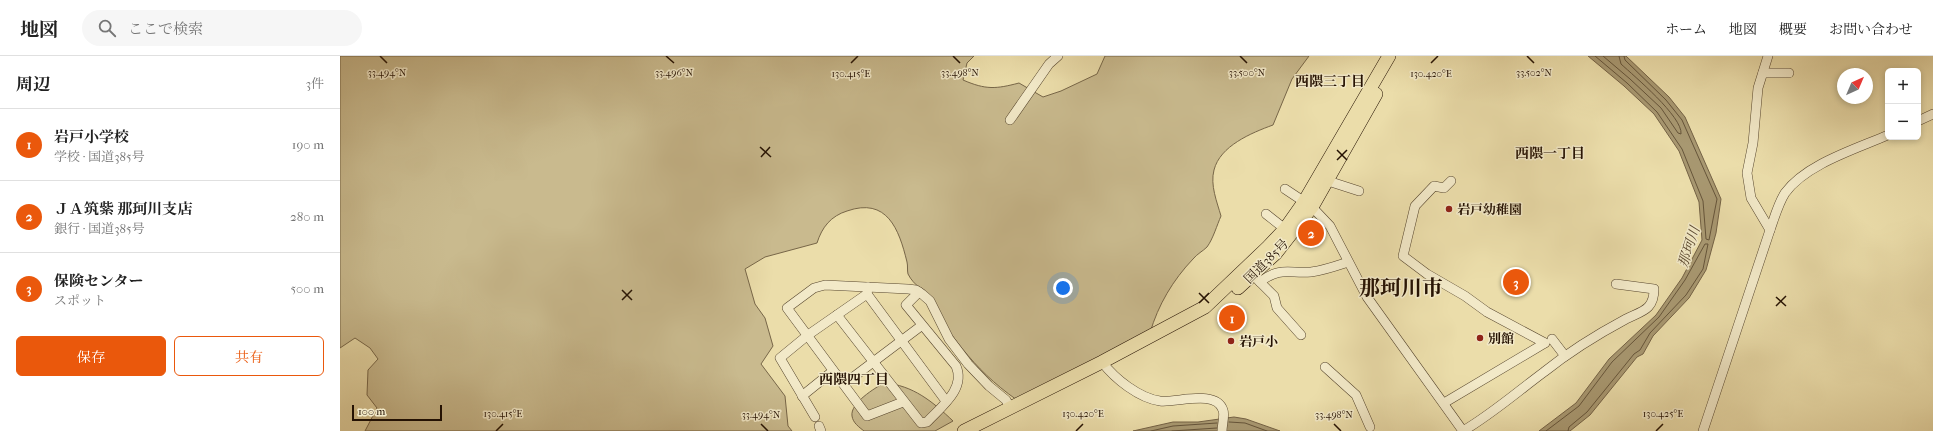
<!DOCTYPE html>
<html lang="ja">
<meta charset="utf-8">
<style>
body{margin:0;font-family:"IM FELL French Canon","Noto Serif JP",serif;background:#f6f6f6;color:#222}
.controls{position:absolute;right:12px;top:12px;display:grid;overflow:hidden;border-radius:6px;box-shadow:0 2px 6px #0003}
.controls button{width:36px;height:36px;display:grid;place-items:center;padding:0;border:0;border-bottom:1px solid #e0e0e0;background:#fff;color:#222;font:20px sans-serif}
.compass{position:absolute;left:1497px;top:12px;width:36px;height:36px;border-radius:50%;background:#fff;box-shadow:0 2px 6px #0003;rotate:44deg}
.scale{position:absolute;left:12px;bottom:10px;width:90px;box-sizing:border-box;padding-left:4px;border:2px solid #251203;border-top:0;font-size:11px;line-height:14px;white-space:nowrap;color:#251203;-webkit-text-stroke:3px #f2e9c8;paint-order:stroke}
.you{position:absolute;left:723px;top:232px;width:14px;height:14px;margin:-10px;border:3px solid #fff;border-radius:50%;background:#1a73e8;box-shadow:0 0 0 6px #1a73e833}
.badge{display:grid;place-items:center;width:26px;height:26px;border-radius:50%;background:#ea580c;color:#fff;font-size:13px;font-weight:700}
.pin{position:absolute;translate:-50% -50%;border:2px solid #fff;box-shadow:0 1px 4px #0006}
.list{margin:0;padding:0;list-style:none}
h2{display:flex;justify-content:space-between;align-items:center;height:52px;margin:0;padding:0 16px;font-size:17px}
h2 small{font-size:13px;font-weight:400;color:#767676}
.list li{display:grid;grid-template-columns:26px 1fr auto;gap:12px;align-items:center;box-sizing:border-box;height:72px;padding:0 16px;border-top:1px solid #e0e0e0}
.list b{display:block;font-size:15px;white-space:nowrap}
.list p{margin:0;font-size:13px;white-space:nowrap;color:#767676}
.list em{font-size:13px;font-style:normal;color:#767676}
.actions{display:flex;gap:8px;padding:12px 16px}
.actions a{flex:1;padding:9px 0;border:1px solid #ea580c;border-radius:6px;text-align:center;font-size:14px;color:#ea580c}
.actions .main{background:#ea580c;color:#fff}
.icon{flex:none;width:22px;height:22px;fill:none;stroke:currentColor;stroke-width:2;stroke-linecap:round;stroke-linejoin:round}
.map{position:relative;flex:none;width:1593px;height:375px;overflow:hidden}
header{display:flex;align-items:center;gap:24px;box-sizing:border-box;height:56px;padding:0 20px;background:#fff;border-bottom:1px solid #e0e0e0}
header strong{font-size:19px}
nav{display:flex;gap:22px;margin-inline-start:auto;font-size:14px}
.search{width:280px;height:36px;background:#f6f6f6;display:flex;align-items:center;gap:10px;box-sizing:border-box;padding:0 14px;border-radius:22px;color:#767676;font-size:15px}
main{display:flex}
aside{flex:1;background:#fff}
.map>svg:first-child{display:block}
.green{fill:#c9ba8e;stroke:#776648}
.water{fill:#a89871;stroke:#746245}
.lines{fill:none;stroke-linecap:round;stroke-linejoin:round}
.shore{stroke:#66553a;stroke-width:1}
.minor-casing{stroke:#56452d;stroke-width:10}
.highway-casing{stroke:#251203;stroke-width:14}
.minor{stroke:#f2e9c8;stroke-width:9}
.highway{stroke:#ebddaa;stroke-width:13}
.ticks{fill:none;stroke:#251203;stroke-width:1.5}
.poi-dot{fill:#8f2418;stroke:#f2e9c8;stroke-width:1.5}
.labels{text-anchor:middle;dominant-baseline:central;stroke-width:3;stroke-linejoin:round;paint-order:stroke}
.poi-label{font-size:13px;font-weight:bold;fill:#251203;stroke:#f2e9c8;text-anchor:start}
.street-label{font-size:13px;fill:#251203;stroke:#f2e9c8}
.neighbourhood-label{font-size:14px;font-weight:bold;fill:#251203;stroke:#f2e9c8}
.water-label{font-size:14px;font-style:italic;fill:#604e34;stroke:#f2e9c8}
.town-label{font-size:21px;font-weight:bold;fill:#251203;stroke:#f2e9c8}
.ticks-label{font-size:10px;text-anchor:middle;fill:#251203;stroke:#f2e9c8;stroke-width:3;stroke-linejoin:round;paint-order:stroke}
</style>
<header>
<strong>地図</strong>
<div class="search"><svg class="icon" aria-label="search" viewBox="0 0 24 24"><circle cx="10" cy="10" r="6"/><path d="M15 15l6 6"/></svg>ここで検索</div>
<nav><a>ホーム</a><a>地図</a><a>概要</a><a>お問い合わせ</a></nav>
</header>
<main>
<aside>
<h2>周辺<small>3件</small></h2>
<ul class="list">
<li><span class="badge">1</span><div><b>岩戸小学校</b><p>学校 · 国道385号</p></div><em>190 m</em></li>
<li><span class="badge">2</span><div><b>ＪＡ筑紫 那珂川支店</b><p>銀行 · 国道385号</p></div><em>280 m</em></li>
<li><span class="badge">3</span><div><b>保険センター</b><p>スポット</p></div><em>500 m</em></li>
</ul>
<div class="actions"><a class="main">保存</a><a>共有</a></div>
</aside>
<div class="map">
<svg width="1593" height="375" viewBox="0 0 1593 375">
<rect width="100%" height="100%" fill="#ebddaa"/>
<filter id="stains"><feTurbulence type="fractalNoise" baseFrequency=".005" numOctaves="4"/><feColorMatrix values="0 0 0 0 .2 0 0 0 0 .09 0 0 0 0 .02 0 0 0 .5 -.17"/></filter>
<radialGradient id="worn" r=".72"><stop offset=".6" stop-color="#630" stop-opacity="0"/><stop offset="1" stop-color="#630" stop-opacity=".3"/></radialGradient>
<g class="green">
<path d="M0 0H634L627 7 623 24C646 34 656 33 679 27L703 41 721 35 757 18 765 0H969L952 23 933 69C911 77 880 90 874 114 870 129 877 146 881 160 877 169 873 183 867 191 863 195 857 198 853 203 833 224 818 249 810 277L677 344C631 312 610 277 580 232 575 228 571 224 568 218 567 214 568 210 567 206 559 173 547 141 507 155 491 160 482 171 477 187L425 201 405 213 415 248 425 262 433 290 421 308 445 340 448 370 452 375H25L37 352 27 339 28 314 38 303 30 292 15 282 0 292Z"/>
<path d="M544 327C573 329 593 346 613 365L595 375H524C519 371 513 367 512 360 510 347 535 332 544 327Z"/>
</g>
<g class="water">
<polygon points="1248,0 1286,0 1329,41 1345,61 1381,143 1376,177 1366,214 1349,242 1313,280 1303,298 1297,301 1250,359 1230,375 1199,375 1236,347 1269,303 1316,259 1342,222 1362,184 1359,146 1339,95 1314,58 1284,30"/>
<polygon points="894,361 906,363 940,375 793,375 833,366 858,366"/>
</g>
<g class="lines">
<g class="shore">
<polyline points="1255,0 1287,27 1317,56 1342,93 1363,145 1366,183 1369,184 1377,143 1342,64 1326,44 1285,4 1284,0"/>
<path d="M1263 0 1290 23 1321 52 1338 77 1341 78C1343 61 1294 20 1281 8L1279 0"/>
<polyline points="889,366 905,367 927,375"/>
<polyline points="811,375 833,370 877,367"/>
<polyline points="832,375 877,372"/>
<polyline points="1206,375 1239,350 1272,306 1319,261 1345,224 1365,188 1368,188 1363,213 1346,239 1310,277 1300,294 1294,298 1247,356 1229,371 1228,375"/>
</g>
<defs>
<g id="minor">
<polyline points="1423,17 1449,17"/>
<polyline points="670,64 709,8 718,0"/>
<polyline points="1578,65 1593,58"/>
<polyline points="988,125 1019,135"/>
<polyline points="1111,125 1104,132 1094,130 1075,150 1063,200 1087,218 1125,240 1147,256 1205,287"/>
<polyline points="945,133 972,151 990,170 1027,241 1123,375"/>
<polyline points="926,158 945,173"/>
<path d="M1430 174C1434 163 1438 148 1445 137 1466 108 1516 93 1548 79"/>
<polyline points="916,222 934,240 937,252 961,279"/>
<path d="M920 226C940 210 950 218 971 216 985 214 996 210 1008 206"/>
<polyline points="527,238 606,345"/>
<path d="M497 259 581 367 587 366C601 351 626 333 616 310L566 249 579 236"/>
<polyline points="1212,283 1225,300"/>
<path d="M762 306C775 323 799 342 820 345 837 347 876 333 883 354 885 359 882 369 882 375"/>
<polyline points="985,311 1016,339 1030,371"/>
<polyline points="504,328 581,270"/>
<polyline points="462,340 493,315"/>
<polyline points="563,346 527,360 447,252 474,232 485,229 568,233 576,234 582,238 590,245 609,283 628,308 649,330 666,344 670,352"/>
<polyline points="1104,347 1205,287"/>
<polyline points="475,361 440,302 468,279 527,238 528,231"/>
<polyline points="479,370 481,375"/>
<path d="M1123 375C1152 358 1177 336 1204 316 1229 296 1258 278 1286 263 1302 255 1314 254 1314 233L1276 228"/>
<polyline points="1363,375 1430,174 1411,142 1407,117 1413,87 1418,32 1428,0"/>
</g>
<g id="highway">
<polyline points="898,232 936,197 972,151 1036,38"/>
<polyline points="624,375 762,306 865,251 928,191 945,173 964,146 1049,0"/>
</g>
</defs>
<use href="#minor" class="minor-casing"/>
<use href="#highway" class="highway-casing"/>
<use href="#minor" class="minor"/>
<use href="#highway" class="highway"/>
</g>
<path class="ticks" d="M40 0 47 7M326 0 334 7M613 0 620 7M900 0 907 7M1187 0 1194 7M511 7 518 0M1091 7 1098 0M420 91 431 101M997 94 1007 104M421 101 430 91M997 104 1007 94M282 234 292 244M859 237 869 247M1436 241 1446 250M282 244 292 234M859 247 869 237M1436 250 1446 240M421 368 428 375M994 368 1001 375M156 375 163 368M736 375 743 368M1316 375 1323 368"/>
<g class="poi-dot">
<circle cx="1109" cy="153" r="4"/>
<circle cx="1140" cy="282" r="4"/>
<circle cx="891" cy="285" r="4"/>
</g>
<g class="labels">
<g class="poi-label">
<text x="1117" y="153">岩戸幼稚園</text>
<text x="1148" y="282">別館</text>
<text x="899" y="285">岩戸小</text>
</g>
<g class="street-label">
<text transform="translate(926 205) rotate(-45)">国道385号</text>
</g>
<g class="neighbourhood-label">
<text x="990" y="25">西隈三丁目</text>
<text x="1210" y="97">西隈一丁目</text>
<text x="514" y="323">西隈四丁目</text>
</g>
<g class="water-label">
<text transform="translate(1349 191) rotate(-72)">那珂川</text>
</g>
<g class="town-label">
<text x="1061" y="232">那珂川市</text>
</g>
</g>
<g class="ticks-label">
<text x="47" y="20">33.494°N</text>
<text x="334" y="20">33.496°N</text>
<text x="620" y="20">33.498°N</text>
<text x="907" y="20">33.500°N</text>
<text x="1194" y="20">33.502°N</text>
<text x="511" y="21">130.415°E</text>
<text x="1091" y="21">130.420°E</text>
<text x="163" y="361">130.415°E</text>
<text x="743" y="361">130.420°E</text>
<text x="1323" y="361">130.425°E</text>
<text x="421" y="362">33.494°N</text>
<text x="994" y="362">33.498°N</text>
</g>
<rect width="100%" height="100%" filter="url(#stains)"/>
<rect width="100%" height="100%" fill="url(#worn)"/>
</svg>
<div class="controls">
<button>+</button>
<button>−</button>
</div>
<svg class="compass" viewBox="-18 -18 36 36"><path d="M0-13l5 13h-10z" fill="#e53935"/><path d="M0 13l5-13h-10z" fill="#767676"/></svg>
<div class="scale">100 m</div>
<div class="you"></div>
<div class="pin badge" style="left:892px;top:262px">1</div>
<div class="pin badge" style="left:971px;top:177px">2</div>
<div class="pin badge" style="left:1176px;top:226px">3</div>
</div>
</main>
